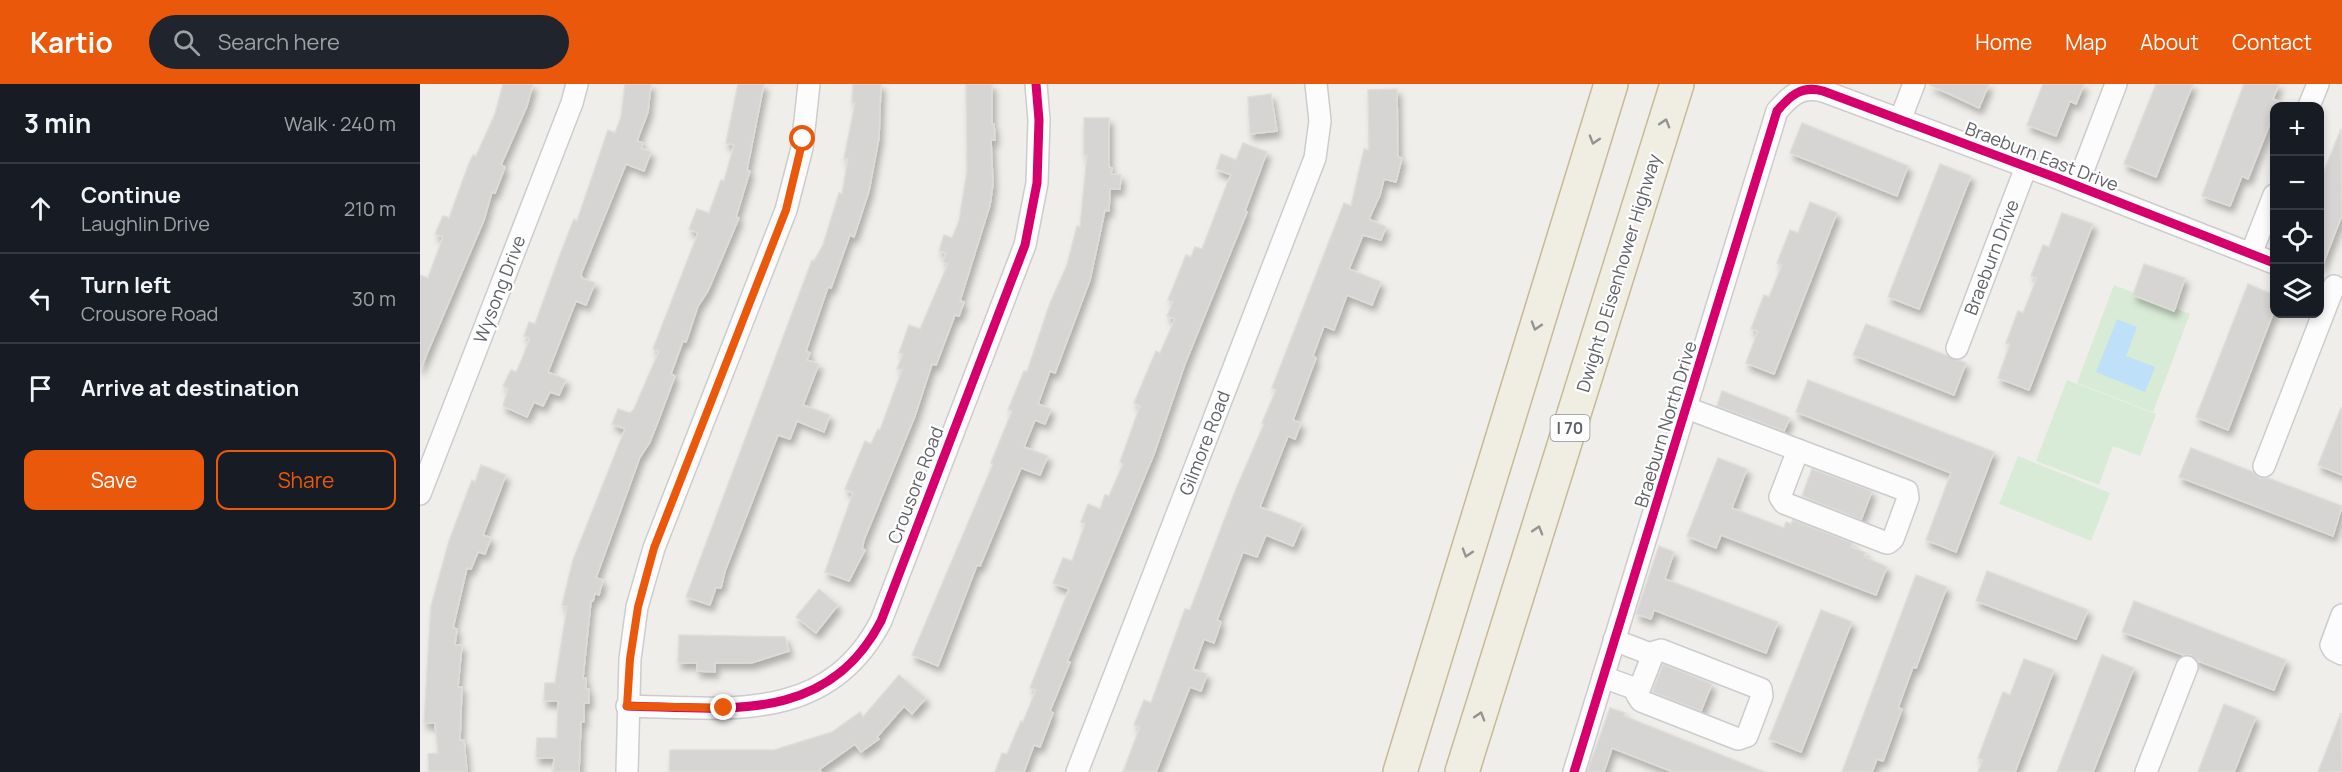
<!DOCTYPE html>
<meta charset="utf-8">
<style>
body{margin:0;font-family:Manrope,sans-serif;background:#20242c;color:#f1f3f6}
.controls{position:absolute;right:18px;top:18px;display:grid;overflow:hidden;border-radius:12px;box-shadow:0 3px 9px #0003}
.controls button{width:54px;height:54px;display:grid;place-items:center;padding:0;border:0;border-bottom:2px solid #363941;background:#171b24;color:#f1f3f6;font:30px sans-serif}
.stop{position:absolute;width:18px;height:18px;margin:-14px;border:4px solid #ea580c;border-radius:50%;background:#fff}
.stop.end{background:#ea580c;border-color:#fff;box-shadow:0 2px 6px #0008}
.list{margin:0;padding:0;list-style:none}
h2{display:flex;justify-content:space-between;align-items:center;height:78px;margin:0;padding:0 24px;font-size:26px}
h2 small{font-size:20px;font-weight:400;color:#9ea1a6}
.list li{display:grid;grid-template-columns:39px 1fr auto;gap:18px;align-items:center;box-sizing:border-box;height:90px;padding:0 24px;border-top:2px solid #363941}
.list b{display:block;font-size:22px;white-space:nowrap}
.list p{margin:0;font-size:20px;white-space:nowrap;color:#9ea1a6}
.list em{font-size:20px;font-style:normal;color:#9ea1a6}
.actions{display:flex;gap:12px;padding:18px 24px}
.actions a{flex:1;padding:14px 0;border:2px solid #ea580c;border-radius:12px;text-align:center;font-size:21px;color:#ea580c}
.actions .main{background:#ea580c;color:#fff}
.icon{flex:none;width:33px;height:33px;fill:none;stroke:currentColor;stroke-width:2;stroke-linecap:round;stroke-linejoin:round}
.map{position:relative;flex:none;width:1922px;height:688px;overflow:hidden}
header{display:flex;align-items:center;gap:36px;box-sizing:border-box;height:84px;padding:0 30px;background:#ea580c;color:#fff}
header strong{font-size:28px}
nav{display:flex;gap:33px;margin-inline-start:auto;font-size:21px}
.search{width:420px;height:54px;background:#20242c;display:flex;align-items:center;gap:15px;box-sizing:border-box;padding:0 21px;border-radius:33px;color:#9ea1a6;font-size:22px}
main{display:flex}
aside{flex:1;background:#171b24}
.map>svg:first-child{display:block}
.green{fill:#d8ebd6}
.water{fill:#bfe0f9}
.building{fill:#d6d5d3;stroke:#deddd9;stroke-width:1.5;filter:url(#shadow)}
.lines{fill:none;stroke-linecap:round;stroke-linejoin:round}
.minor-casing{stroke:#cbcccc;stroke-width:24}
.motorway-casing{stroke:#c8b996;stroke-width:36}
.minor{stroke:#fdfcfc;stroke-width:21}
.motorway{stroke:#f0ede3;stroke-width:33}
.cycleway-casing{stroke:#fff;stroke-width:13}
.cycleway{stroke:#d6006c;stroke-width:9}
.oneway{stroke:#929393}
.route{stroke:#ea580c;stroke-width:8}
.labels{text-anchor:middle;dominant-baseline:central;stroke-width:4.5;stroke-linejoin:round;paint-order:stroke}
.shield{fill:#fff;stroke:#8f9295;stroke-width:1.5}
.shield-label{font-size:16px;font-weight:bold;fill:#5f6368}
.street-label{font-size:18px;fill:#5f6368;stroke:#fff}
</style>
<header>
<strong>Kartio</strong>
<div class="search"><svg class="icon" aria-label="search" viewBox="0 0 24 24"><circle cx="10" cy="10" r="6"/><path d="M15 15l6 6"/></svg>Search here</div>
<nav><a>Home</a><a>Map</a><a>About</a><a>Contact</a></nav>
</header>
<main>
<aside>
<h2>3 min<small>Walk · 240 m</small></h2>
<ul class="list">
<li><svg class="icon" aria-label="ahead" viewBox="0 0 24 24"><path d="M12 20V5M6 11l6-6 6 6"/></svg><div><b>Continue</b><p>Laughlin Drive</p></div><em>210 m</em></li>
<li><svg class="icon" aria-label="left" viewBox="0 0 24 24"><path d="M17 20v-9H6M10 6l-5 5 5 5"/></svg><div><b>Turn left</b><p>Crousore Road</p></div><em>30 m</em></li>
<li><svg class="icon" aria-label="arrive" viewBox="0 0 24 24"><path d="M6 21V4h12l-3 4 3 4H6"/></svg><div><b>Arrive at destination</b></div></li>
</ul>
<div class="actions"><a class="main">Save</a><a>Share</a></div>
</aside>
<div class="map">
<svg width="1922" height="688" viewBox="0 0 1922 688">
<defs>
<filter id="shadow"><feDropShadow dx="3.5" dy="6" stdDeviation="3" flood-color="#0004"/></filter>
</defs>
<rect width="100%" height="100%" fill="#efeeea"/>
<g class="green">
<polygon points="1694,201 1770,230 1733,328 1657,299"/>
<polygon points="1647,296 1736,330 1720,372 1693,362 1679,401 1616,377"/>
<polygon points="1598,372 1690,409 1671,457 1579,420"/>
</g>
<polygon class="water" points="1697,235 1717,243 1706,272 1735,283 1725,308 1676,288"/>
<g class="building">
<polygon points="83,0 113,0 107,22 81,81 85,83 75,109 72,108 64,136 0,286 0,191 8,194 23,153 15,150 23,132 29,134 48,82 53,71 56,72 75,30"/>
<polygon points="205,0 231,0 228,28 217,57 223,59 221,64 231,68 224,87 206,80 161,190 162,194 175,199 166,221 156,217 128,288 146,296 139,311 130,308 123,322 114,318 107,333 83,322 88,305 83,302 91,286 96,288 102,275 110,254 104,252 109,238 115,240 141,168 154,135 157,137 188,46 195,49 201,33"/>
<polygon points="318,0 344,0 327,86 330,87 316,133 319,134 288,207 278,222 266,258 263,257 251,290 255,292 239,335 230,358 220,373 176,494 183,496 179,511 175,509 173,517 171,517 163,594 166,594 166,605 169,605 169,619 164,619 164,638 161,638 159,688 133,688 134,674 116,674 117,654 137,654 138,617 124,617 125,599 135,599 147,523 142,521 153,476 205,345 192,340 198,325 210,329 214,325 239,267 233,265 278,149 269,145 277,125 289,129 301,96 304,97 314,61 306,59"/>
<polygon points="433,0 461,0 459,54 449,107 434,153 430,151 411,204 408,203 386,267 390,269 387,276 399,280 383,321 410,331 404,348 377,337 370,355 358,351 305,487 301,504 296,503 290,521 266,513 392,176 394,177 403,161 419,109 422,110 428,75 424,75 435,19 432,19"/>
<polygon points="546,0 572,0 572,40 574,40 575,56 571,56 573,100 570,121 540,217 544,218 539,232 535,231 516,281 512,280 495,332 444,456 442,465 445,466 429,497 405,488 433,409 425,405 445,357 451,360 458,345 460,346 482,286 477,285 483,270 479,269 489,241 500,245 528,180 523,178 526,169 519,167 524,151 532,154 539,137 547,87"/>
<polygon points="1569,0 1559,24 1510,1 1510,0"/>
<polygon points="1623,0 1664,0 1656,20 1650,17 1636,52 1607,41"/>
<polygon points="1736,0 1773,0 1736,93 1704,80"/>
<polygon points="1824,0 1859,0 1853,15 1859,17 1854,22 1854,29 1828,95 1822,92 1810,122 1782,112"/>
<polygon points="977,5 978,73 982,74 976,98 964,95 960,111 949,135 966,143 961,156 943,151 929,185 961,198 952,221 927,211 914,246 904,242 893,272 896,274 873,336 881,339 875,355 868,352 840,423 882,440 873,462 846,451 837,473 823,468 797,536 801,538 794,559 784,555 773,585 787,590 781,607 770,603 736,688 703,688 720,643 714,641 724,616 731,619 765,525 770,526 816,405 844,340 842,339 856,306 852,304 924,119 931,122 944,65 949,66 948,6"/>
<polygon points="851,10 857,47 830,50 828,13"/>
<polygon points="664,34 689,34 689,83 692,84 691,90 701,91 700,105 690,105 689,127 685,126 670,196 635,289 630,287 618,320 631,325 625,340 615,336 604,363 628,372 620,391 601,384 560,482 557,481 518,582 492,571 573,380 571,379 592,327 588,326 604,287 607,288 630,219 647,181 657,142 660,143 667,71 664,71"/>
<polygon points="1382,39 1488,82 1477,112 1370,69"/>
<polygon points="1921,45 1922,131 1901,185 1899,100"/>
<polygon points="823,59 847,68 825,127 827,128 765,280 734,370 647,578 650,578 630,627 633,629 620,663 614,661 604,688 575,688 582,669 587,670 601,637 603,638 616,606 610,604 649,505 633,499 643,474 652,477 665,440 661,438 668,420 680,425 685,411 689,412 703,380 700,378 720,322 714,319 736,267 740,269 755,235 747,232 753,218 748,216 766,171 771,173 775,163 782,165 807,100 811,91 796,85 801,70 816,76"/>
<polygon points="1520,80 1551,92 1499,225 1468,213"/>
<polygon points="1390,118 1417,129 1354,290 1326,279 1338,247 1331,245 1344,211 1349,213 1362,181 1357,179 1370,146 1378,149"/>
<polygon points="1642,129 1673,140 1609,306 1578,294 1590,260 1586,259 1598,227 1603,229 1617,194 1611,192 1623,161 1629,163"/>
<polygon points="1724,180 1765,194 1754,227 1713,211"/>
<polygon points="1828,200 1854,211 1854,227 1808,346 1776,333"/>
<polygon points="1446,240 1546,279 1534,311 1433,271"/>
<polygon points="1388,296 1574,368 1536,468 1506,456 1531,389 1376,328"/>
<polygon points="1302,307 1370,334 1364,347 1297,322"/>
<polygon points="1921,324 1922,324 1922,391 1898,381"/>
<polygon points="1771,364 1833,388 1840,394 1848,394 1922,422 1913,452 1759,393"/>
<polygon points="1298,374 1327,385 1312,424 1364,444 1366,438 1371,440 1373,436 1433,459 1431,463 1446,469 1444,473 1467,483 1456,511 1301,451 1296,464 1267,452"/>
<polygon points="61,381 86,391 63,451 71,454 65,470 58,468 51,485 47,484 33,544 37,545 35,561 42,561 38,603 42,603 40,656 44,656 47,688 9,688 8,670 18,669 15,639 4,639 11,522 29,457 52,396 55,398"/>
<polygon points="1392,385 1452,407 1441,436 1382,412"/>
<polygon points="1239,462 1254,468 1245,495 1358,538 1346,569 1234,526 1231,535 1216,530"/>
<polygon points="1567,487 1668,526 1656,555 1556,517"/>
<polygon points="1496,491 1527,503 1496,584 1493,583 1478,624 1482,625 1463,677 1457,675 1452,688 1422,688"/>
<polygon points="399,505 418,521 396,549 376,533"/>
<polygon points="1714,517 1866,576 1854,606 1778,577 1771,571 1763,571 1702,548"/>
<polygon points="1401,526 1432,538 1381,668 1349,655"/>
<polygon points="259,551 365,553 369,567 331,579 295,579 295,588 277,587 277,579 258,579"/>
<polygon points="1682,571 1714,584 1673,688 1637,688"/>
<polygon points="1604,575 1634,586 1595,688 1558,688 1563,676 1558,674 1583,608 1590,611"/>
<polygon points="1243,580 1292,600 1281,627 1232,608"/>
<polygon points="479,591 506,614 492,630 484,622 457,653 459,655 441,668 435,660 400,685 401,688 249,688 250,666 354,666 412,648 440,628 443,633"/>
<polygon points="1804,620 1836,633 1814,688 1778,688"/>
<polygon points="1190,624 1205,629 1204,632 1344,688 1253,688 1192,664 1184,688 1167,688"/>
<polygon points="1921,629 1922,688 1898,688"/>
</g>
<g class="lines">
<defs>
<g id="minor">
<polyline points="1889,22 1898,0"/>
<polyline points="1480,36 1494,0"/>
<polyline points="1657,102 1696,0"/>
<polyline points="1831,170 1854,111"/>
<polyline points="1537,264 1606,83"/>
<polyline points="1267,324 1378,366"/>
<polygon points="1378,366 1487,407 1488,414 1473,455 1468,459 1464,458 1364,419 1360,413"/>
<polyline points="1844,382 1914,202"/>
<polyline points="0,410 152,19 157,0"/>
<polyline points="1922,531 1911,561 1914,566 1922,570"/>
<polyline points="1194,556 1233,571"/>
<polygon points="1241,566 1341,605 1342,612 1327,652 1318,655 1221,617 1217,611 1234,568"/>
<polyline points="1183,593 1219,606"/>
<path d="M207 622C306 624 407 641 461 537L605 161 617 99 619 36 616 0"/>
<polyline points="207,688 210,575 217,523 234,464 366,126 382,64 389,0"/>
<polyline points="657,688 895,74 900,37 896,0"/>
<path d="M1154 688 1357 27C1370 12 1381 1 1403 7L1637 94 1854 179"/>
<polyline points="1726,688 1767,583"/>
</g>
<g id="motorway">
<polyline points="980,688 1191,0"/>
<polyline points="1042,688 1257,0"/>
</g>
</defs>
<use href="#minor" class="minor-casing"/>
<use href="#motorway" class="motorway-casing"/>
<use href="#minor" class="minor"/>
<use href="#motorway" class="motorway"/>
<defs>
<g id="cycleway">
<path d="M207 622C306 624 407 641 461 537L605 161 617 99 619 36 616 0"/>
<path d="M1154 688 1357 27C1370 12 1381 1 1403 7L1637 94 1854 179"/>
</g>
</defs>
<use href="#cycleway" class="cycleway-casing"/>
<use href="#cycleway" class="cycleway"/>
</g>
<defs><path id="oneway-chevron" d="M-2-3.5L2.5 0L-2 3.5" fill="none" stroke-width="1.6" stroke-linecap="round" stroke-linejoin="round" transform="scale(1.5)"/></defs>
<g class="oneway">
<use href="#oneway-chevron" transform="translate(1245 39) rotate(-73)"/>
<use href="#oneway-chevron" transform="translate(1174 56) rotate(107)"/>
<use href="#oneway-chevron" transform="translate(1116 242) rotate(107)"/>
<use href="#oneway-chevron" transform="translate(1118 446) rotate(-73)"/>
<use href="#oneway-chevron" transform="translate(1047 469) rotate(107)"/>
<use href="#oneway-chevron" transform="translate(1060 632) rotate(-73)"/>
</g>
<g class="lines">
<polyline class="route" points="304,624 207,622 210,575 218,523 234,464 366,126 383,55"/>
</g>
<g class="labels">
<rect class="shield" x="1130.5" y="331" width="39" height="26" rx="4.5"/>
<g class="shield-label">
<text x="1150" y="344">I 70</text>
</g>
<g class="street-label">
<text transform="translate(1622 72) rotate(21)">Braeburn East Drive</text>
<text transform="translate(1571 173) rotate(-69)">Braeburn Drive</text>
<text transform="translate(1198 189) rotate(-73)">Dwight D Eisenhower Highway</text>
<text transform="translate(79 205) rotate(-69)">Wysong Drive</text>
<text transform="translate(1245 340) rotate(-73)">Braeburn North Drive</text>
<text transform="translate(784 359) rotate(-69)">Gilmore Road</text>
<text transform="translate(495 401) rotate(-69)">Crousore Road</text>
</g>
</g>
</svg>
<div class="controls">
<button>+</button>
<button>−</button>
<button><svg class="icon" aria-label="locate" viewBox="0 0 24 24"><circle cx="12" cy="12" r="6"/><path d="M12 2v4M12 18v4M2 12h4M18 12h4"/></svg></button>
<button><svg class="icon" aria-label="layers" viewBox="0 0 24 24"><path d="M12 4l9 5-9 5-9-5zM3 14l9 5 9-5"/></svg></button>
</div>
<div class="stop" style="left:383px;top:55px"></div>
<div class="stop end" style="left:304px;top:624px"></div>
</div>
</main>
